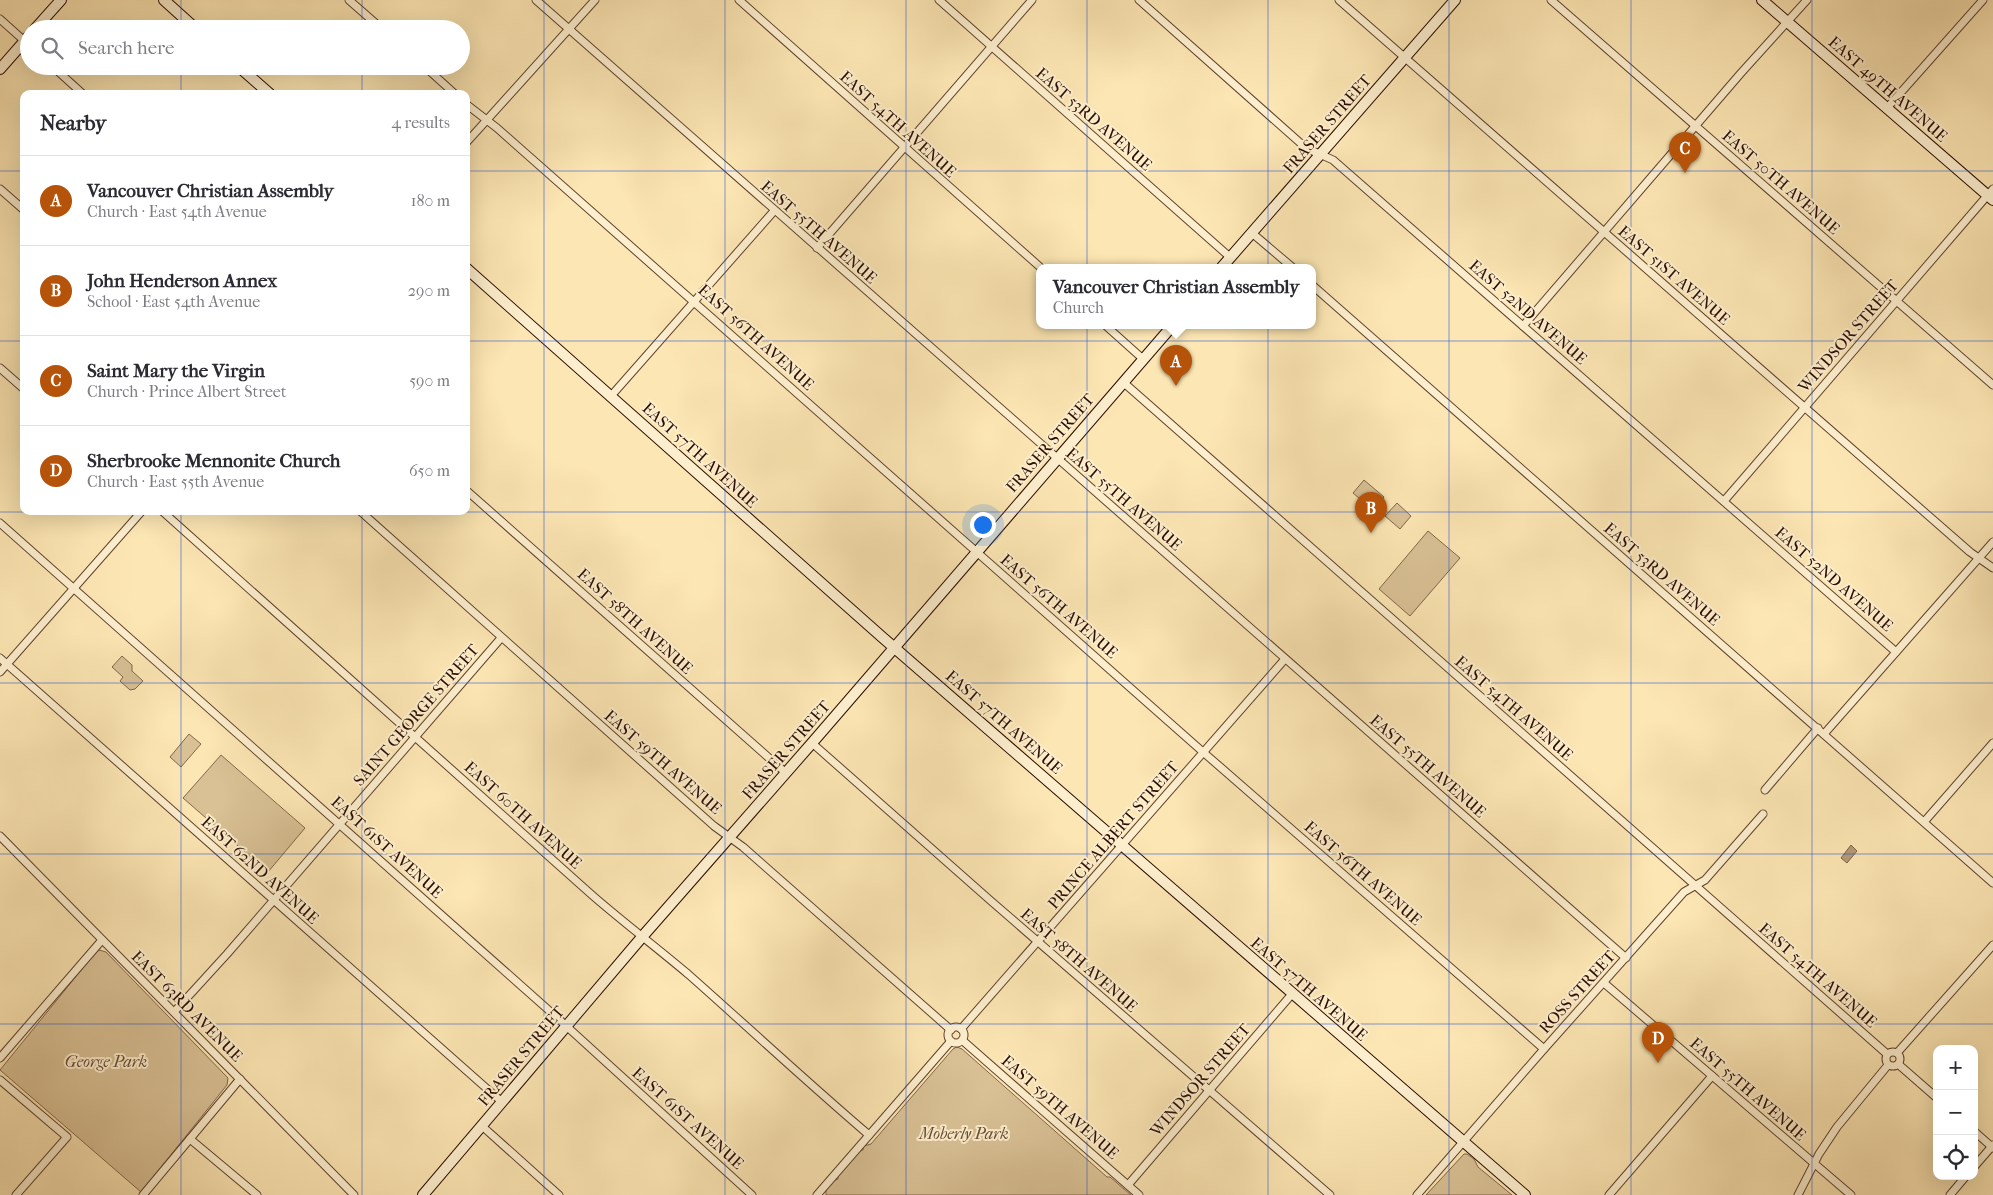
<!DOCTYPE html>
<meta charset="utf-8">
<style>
body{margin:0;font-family:"IM FELL French Canon",serif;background:#f2f2f3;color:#2b2b33}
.controls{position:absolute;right:15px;bottom:15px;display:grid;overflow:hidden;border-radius:10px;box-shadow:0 5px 20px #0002}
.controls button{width:45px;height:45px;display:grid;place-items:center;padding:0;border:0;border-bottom:1px solid #e1e1e2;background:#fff;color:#2b2b33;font:25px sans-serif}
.you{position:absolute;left:982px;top:524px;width:18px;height:18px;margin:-12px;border:4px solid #fff;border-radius:50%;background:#1a73e8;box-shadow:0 0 0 8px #1a73e833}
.badge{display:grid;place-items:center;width:32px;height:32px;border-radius:50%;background:#b45309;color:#fff;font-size:16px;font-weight:700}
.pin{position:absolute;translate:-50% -41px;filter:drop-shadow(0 1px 2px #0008)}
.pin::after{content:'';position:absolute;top:26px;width:18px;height:15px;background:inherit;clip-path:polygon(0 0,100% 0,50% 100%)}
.popup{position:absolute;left:1036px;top:264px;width:280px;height:65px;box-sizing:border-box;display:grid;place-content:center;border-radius:10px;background:#fff;filter:drop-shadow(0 1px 4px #0005);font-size:16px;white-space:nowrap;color:#7c7c81}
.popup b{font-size:19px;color:#2b2b33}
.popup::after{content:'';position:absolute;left:50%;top:100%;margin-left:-10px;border:10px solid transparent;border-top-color:#fff}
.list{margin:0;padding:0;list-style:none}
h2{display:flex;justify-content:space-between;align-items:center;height:65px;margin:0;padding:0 20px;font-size:21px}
h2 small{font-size:16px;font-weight:400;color:#7c7c81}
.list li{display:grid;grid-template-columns:32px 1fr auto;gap:15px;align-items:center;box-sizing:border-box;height:90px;padding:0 20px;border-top:1px solid #e1e1e2}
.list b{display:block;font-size:19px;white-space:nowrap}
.list p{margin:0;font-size:16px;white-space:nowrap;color:#7c7c81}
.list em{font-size:16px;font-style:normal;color:#7c7c81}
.icon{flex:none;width:28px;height:28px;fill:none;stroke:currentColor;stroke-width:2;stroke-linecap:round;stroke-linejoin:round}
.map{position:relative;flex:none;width:1993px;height:1195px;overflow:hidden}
.search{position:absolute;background:#fff;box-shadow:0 5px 20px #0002;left:20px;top:20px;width:450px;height:55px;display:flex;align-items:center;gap:12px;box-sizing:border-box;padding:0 18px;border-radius:28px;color:#7c7c81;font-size:19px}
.panel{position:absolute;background:#fff;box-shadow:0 5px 20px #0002;left:20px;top:90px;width:450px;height:425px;border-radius:10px}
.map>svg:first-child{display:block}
.green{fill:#d9c195;stroke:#82664b}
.water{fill:#b59c76;stroke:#7e6247}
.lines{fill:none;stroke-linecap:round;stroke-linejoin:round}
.street-casing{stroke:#60422e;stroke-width:9}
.secondary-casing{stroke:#2c0c01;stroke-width:12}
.street{stroke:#fdefce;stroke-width:7}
.secondary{stroke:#fdefce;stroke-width:10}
.grid{fill:none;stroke:#1d4ed8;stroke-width:1;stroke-opacity:0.55}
.labels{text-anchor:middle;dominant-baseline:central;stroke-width:4;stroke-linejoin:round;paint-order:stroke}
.street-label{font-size:16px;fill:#2c0c01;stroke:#fdefce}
.park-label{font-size:16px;font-style:italic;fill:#694b35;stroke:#fdefce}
</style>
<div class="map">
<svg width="1993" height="1195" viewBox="0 0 1993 1195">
<rect width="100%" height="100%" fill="#fce6b3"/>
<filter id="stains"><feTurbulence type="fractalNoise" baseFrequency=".004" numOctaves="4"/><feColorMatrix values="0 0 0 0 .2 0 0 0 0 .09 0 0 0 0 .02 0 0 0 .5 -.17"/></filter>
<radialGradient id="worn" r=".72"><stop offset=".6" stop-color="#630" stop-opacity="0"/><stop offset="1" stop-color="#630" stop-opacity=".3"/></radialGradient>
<g class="green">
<polygon points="1364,480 1384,497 1373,510 1353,493"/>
<polygon points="1397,503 1411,516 1400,529 1385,516"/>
<polygon points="1428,531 1460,558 1410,616 1379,589"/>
<polygon points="122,656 132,665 132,671 143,681 135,689 130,690 120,681 123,677 112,667"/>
<polygon points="189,734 201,744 181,767 170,757"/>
<polygon points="221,755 305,828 268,872 183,798"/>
<polygon points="99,950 106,952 228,1078 227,1085 141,1192 0,1070 95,953"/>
<path d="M957 1047 962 1049 1107 1177H1110L1131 1195H826C825 1187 830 1182 838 1179V1175L858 1151 863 1150 864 1146 871 1144 953 1049Z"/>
<polygon points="1464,1154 1467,1154 1474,1159 1478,1167 1512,1195 1426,1195"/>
</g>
<polygon class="water" points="1851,845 1857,851 1847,863 1841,858"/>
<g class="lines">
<defs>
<g id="street">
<polyline points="349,0 382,29"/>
<polyline points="536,0 1626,958"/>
<polyline points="739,0 1040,267"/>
<polyline points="939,0 1231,258"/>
<polyline points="1139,0 1306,148 1333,160 1896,652"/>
<polyline points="1339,0 1970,552 1993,568"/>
<polyline points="1551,0 1993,385"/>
<polyline points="0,19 29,45"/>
<polyline points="52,66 83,94"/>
<polyline points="424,66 455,94"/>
<polyline points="466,104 497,128 1203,752 1544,1049"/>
<polyline points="1887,108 1983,0"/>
<polyline points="466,143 595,0"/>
<polyline points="0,189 24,210"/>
<polyline points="1252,233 1292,267"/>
<polyline points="817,248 1032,0"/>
<polyline points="1312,285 1993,883"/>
<polyline points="1105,325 1143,359"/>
<polyline points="1523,326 1741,73 1807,0"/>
<polyline points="0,368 24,389"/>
<polyline points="1123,382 1887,1054"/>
<polyline points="611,396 774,211"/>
<polyline points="466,490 786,773"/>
<polyline points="1724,501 1993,189"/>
<path d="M162 511 592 895C623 922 656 947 688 974 749 1028 808 1083 869 1135"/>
<polyline points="360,511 714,826 743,847 951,1030"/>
<polyline points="0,523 553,1014 752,1195"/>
<polyline points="0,658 502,1102"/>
<polyline points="0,672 142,511"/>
<polyline points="1824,734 1993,542"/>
<polyline points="812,743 991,901 1330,1195"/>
<polyline points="1765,790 1818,728"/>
<polyline points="1924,822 1993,743"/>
<polyline points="0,836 354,1195"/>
<polyline points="1604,983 1851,1195"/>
<polyline points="174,1012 227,954 501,638"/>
<circle cx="956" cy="1035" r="8"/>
<polyline points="961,1029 1285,659"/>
<polyline points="962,1040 1139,1195"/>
<circle cx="1893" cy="1059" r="7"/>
<polyline points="1897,1053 1993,945"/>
<polyline points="0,1058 102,940"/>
<polyline points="1898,1064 1937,1098"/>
<polyline points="0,1080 67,1137 16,1195"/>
<polyline points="482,1126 559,1195"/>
<polyline points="1974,1131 1993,1148"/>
<polyline points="190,1139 257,1195"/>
<polyline points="1974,1167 1993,1145"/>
<polyline points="1128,1185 1292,994"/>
<polyline points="143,1195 240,1079"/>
<polyline points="817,1195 951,1041"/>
<polyline points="1417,1195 1544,1049 1684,892 1705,880 1763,814"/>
<polyline points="1609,1195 1712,1076"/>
<polyline points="1798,1195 1819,1154 1837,1127 1888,1065"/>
<polyline points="1950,1195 1966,1176"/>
</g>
<g id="secondary">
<polyline points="164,0 196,29"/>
<polyline points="1762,0 1993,200"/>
<polyline points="35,29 61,0"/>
<polyline points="238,66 270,94"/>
<polyline points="0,69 29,36"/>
<polyline points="1222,267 1455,0"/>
<polyline points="466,268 882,637 1525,1195"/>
<polyline points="423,1195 642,937 812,743 1173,325"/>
</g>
</defs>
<use href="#street" class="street-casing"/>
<use href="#secondary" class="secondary-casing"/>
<use href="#street" class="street"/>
<use href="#secondary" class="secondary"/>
</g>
<path class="grid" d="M181 0V29M362 0V29M544 0V1195M725 0V1195M906 0V1195M1087 0V1195M1268 0V1195M1449 0V1195M1631 0V1195M1812 0V1195M181 66V94M362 66V94M0 171H24M466 171H1993M0 341H24M466 341H1993M181 511V1195M362 511V1195M0 512H1993M0 683H1993M0 854H1993M0 1024H1993"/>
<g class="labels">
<g class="street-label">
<text transform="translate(1888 89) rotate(41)">EAST 49TH AVENUE</text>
<text transform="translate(1094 119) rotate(41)">EAST 53RD AVENUE</text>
<text transform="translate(898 124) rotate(42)">EAST 54TH AVENUE</text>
<text transform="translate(1327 124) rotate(-49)">FRASER STREET</text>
<text transform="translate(1781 182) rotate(41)">EAST 50TH AVENUE</text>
<text transform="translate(819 232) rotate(41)">EAST 55TH AVENUE</text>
<text transform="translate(1674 275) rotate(41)">EAST 51ST AVENUE</text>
<text transform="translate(1528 312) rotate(41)">EAST 52ND AVENUE</text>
<text transform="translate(1848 336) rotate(-49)">WINDSOR STREET</text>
<text transform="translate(756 337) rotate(42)">EAST 56TH AVENUE</text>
<text transform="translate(1050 443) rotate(-49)">FRASER STREET</text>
<text transform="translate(700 455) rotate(42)">EAST 57TH AVENUE</text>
<text transform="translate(1124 499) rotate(41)">EAST 55TH AVENUE</text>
<text transform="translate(1662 574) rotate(41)">EAST 53RD AVENUE</text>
<text transform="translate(1834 579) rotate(41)">EAST 52ND AVENUE</text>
<text transform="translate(1059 606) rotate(41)">EAST 56TH AVENUE</text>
<text transform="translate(635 621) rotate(42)">EAST 58TH AVENUE</text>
<text transform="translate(1514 708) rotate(41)">EAST 54TH AVENUE</text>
<text transform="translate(416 715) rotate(-49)">SAINT GEORGE STREET</text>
<text transform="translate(1004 722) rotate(41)">EAST 57TH AVENUE</text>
<text transform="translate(786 750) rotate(-49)">FRASER STREET</text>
<text transform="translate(663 762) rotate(41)">EAST 59TH AVENUE</text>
<text transform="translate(1428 766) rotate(41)">EAST 55TH AVENUE</text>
<text transform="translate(523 815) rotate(42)">EAST 60TH AVENUE</text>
<text transform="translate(1113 835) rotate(-49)">PRINCE ALBERT STREET</text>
<text transform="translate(387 847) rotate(42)">EAST 61ST AVENUE</text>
<text transform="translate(260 870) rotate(42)">EAST 62ND AVENUE</text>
<text transform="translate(1363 873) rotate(41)">EAST 56TH AVENUE</text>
<text transform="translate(1079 960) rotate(41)">EAST 58TH AVENUE</text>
<text transform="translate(1818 975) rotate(41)">EAST 54TH AVENUE</text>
<text transform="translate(1309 989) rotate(41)">EAST 57TH AVENUE</text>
<text transform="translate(1577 992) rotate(-48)">ROSS STREET</text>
<text transform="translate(187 1006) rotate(45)">EAST 63RD AVENUE</text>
<text transform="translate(521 1056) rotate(-50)">FRASER STREET</text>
<text transform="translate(1200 1080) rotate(-49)">WINDSOR STREET</text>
<text transform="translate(1748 1089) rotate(41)">EAST 55TH AVENUE</text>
<text transform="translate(1060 1107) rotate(41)">EAST 59TH AVENUE</text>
<text transform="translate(688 1118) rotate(42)">EAST 61ST AVENUE</text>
</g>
<g class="park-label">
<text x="106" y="1061">George Park</text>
<text x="964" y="1133">Moberly Park</text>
</g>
</g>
<rect width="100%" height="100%" filter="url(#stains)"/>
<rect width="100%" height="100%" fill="url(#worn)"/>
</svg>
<div class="controls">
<button>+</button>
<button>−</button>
<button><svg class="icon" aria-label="locate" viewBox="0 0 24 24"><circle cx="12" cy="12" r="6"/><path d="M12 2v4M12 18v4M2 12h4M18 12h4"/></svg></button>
</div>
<div class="you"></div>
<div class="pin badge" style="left:1176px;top:386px">A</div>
<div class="popup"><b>Vancouver Christian Assembly</b>Church</div>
<div class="pin badge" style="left:1371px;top:533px">B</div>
<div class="pin badge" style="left:1685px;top:173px">C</div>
<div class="pin badge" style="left:1658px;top:1063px">D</div>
<div class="search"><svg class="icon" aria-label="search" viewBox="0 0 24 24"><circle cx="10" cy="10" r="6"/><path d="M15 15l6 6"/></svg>Search here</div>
<section class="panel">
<h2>Nearby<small>4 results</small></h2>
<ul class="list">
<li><span class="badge">A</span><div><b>Vancouver Christian Assembly</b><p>Church · East 54th Avenue</p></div><em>180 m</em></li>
<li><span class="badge">B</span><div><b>John Henderson Annex</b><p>School · East 54th Avenue</p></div><em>290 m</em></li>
<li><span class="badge">C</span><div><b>Saint Mary the Virgin</b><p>Church · Prince Albert Street</p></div><em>590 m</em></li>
<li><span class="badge">D</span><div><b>Sherbrooke Mennonite Church</b><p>Church · East 55th Avenue</p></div><em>650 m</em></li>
</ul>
</section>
</div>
